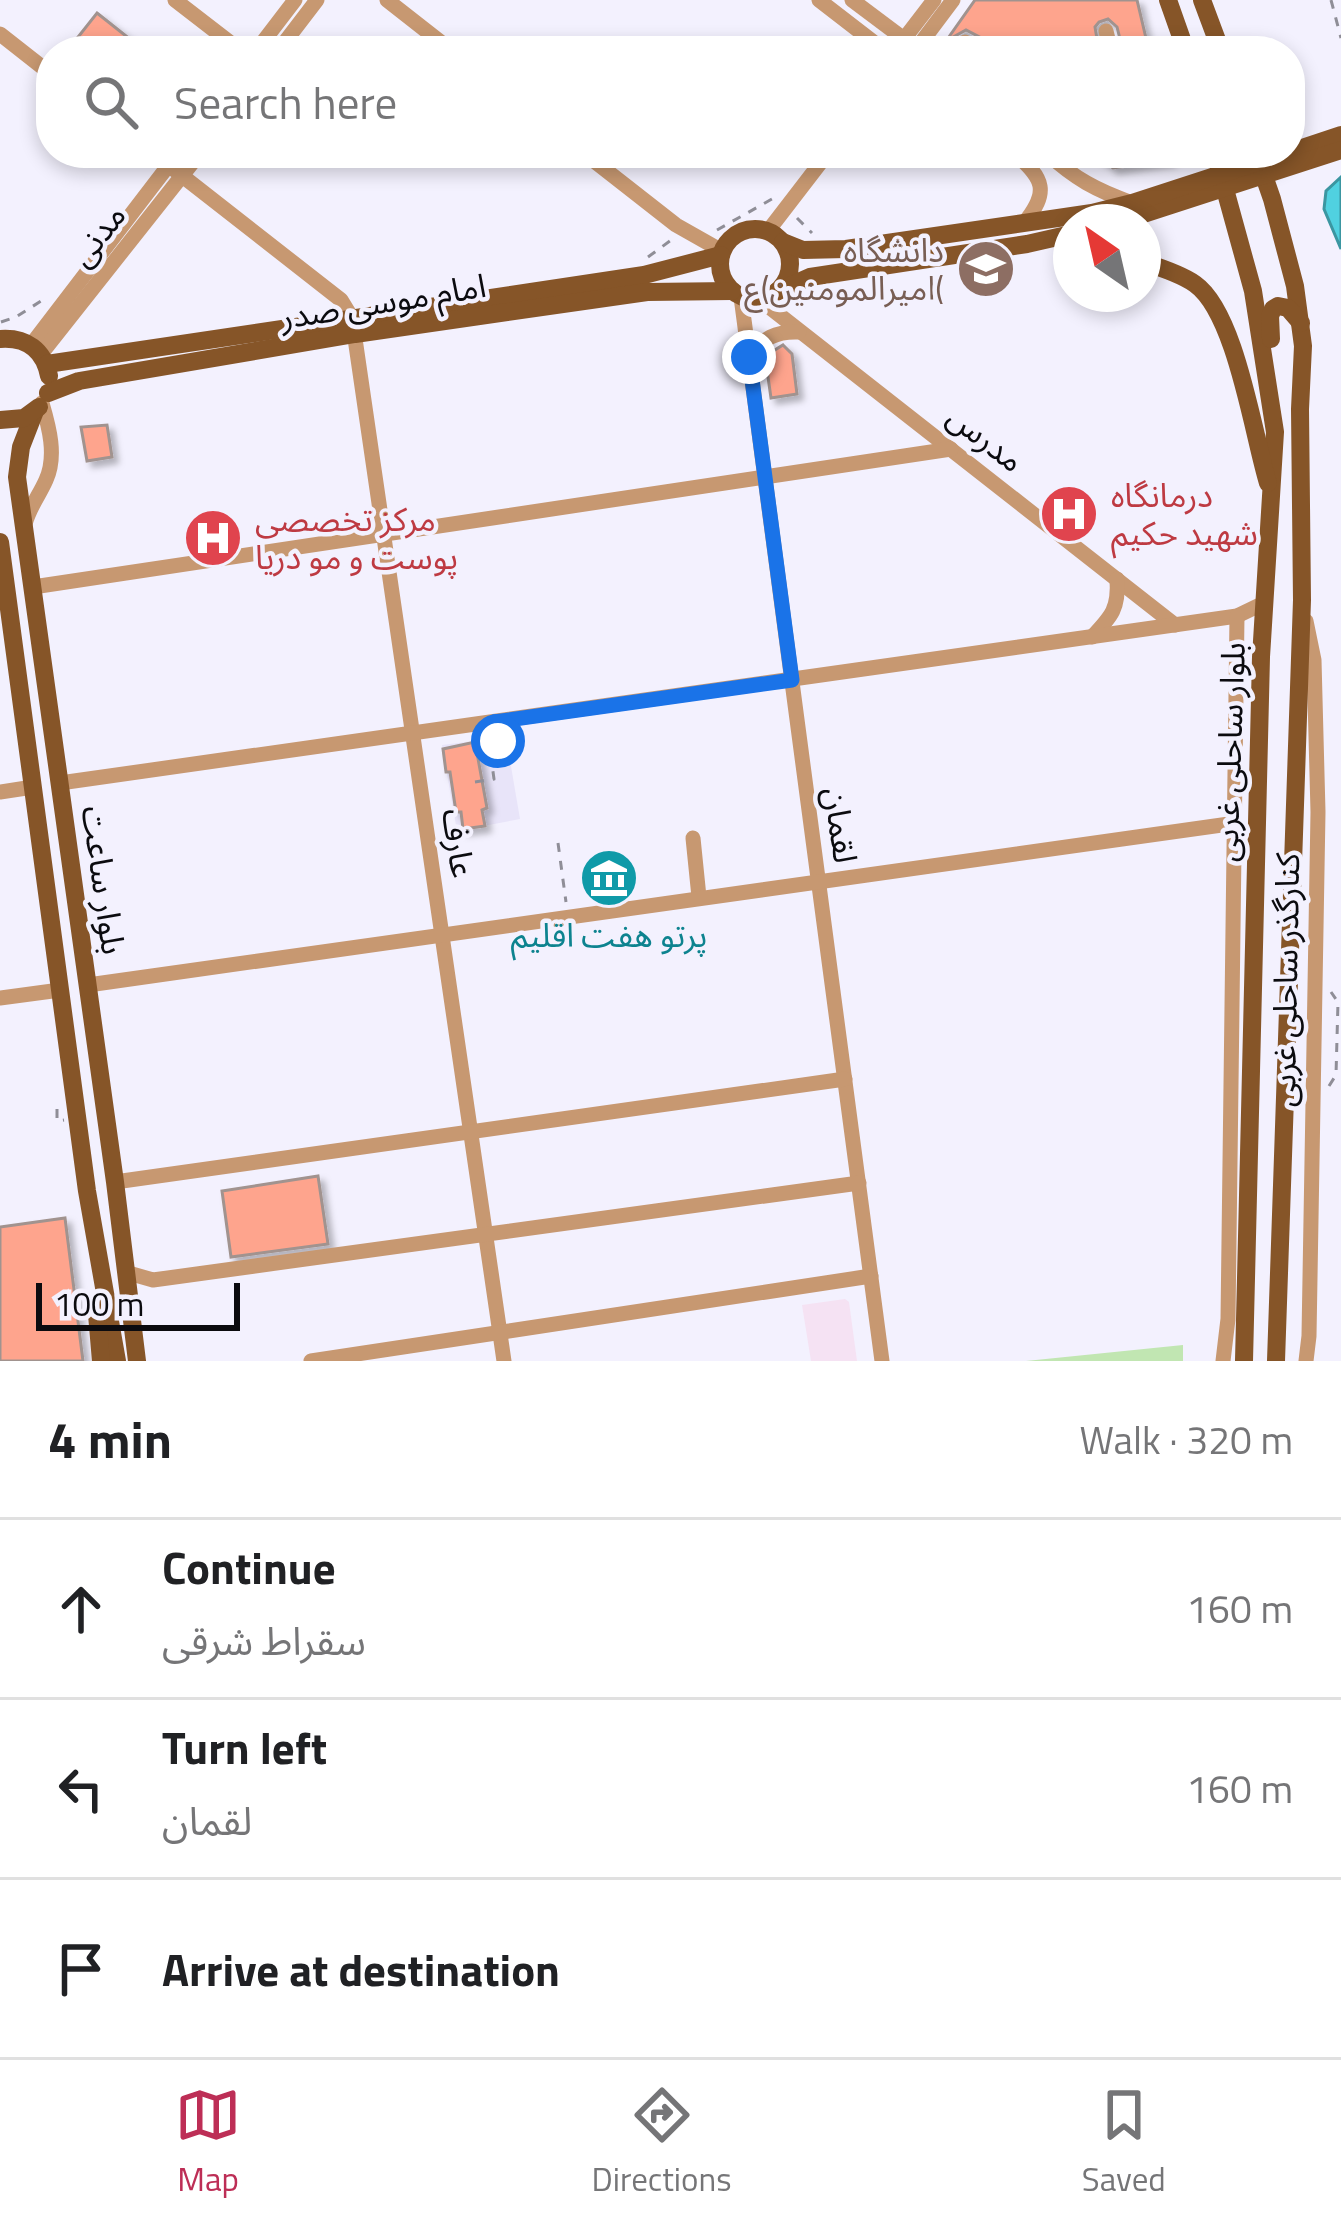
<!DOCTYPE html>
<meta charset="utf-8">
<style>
body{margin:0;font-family:"Titillium Web","Noto Sans Arabic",sans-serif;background:#f2f2f2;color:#202124}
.compass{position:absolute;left:1053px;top:204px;width:108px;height:108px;border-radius:50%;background:#fff;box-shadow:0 6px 18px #0003;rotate:326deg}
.scale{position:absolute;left:36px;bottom:30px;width:204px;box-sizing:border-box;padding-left:12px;border:6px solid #0b0b0f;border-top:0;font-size:33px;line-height:42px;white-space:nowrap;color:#0b0b0f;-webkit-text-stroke:9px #f3f1fe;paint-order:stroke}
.stop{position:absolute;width:36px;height:36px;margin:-27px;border:9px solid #1a73e8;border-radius:50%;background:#fff}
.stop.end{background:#1a73e8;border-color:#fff;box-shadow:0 3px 12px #0008}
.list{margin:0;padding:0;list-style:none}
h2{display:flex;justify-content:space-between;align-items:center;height:156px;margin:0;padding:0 48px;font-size:51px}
h2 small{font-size:39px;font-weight:400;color:#757577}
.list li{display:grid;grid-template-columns:78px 1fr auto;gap:36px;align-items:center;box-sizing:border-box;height:180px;padding:0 48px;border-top:3px solid #e0e0e0}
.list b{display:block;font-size:45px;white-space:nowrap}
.list p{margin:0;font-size:39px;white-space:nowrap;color:#757577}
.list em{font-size:39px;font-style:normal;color:#757577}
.icon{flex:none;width:66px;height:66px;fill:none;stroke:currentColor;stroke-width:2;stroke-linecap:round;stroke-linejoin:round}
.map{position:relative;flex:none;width:1341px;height:1361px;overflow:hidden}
.search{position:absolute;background:#fff;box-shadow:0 6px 18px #0003;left:36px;right:36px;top:36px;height:132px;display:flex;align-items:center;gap:30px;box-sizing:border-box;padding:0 42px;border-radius:48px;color:#757577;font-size:45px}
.sheet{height:696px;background:#fff}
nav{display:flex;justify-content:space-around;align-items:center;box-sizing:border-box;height:168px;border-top:3px solid #e0e0e0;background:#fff;font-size:33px;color:#757577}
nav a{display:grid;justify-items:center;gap:6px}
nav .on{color:#bd2e56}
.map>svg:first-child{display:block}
.built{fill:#e8e4f9}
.medical{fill:#f5e2f3}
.green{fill:#c1e6b2}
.water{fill:#50d1e0;stroke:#3b96a1;stroke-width:3}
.building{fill:#fea48d;stroke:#a1938f;stroke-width:3;filter:url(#shadow)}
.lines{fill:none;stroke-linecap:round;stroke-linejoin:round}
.path{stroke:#8f8e97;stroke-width:3;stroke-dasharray:9 9;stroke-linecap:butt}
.minor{stroke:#c79871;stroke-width:15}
.major{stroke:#865528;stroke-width:18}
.route{stroke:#1a73e8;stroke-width:15}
.labels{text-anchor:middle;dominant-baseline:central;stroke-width:9;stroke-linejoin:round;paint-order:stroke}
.street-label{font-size:33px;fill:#0b0b0f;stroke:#f3f1fe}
.education-label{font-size:33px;fill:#785e54;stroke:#f3f1fe;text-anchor:end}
.health-label{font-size:33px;fill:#be3a42;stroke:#f3f1fe;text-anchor:start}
.culture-label{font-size:33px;fill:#0d838f;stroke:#f3f1fe}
</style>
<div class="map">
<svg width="1341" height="1361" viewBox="0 0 1341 1361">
<defs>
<filter id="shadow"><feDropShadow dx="5.5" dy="5.5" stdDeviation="3" flood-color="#0004"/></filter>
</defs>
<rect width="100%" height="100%" fill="#f3f1fe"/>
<polygon class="built" points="506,737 520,819 457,831 442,745"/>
<polygon class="medical" points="845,1299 849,1302 857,1361 811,1361 802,1305"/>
<polygon class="green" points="1183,1345 1183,1361 1026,1361"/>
<polygon class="water" points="1341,177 1341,249 1324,209 1326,191"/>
<g class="building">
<polygon points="975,0 1137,0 1149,51 1123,51 1117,27 1108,19 1099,22 1095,27 1099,51 993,51 987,41 966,30 946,41"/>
<polygon points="97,13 145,51 67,51"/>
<polygon points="1094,153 1170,153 1170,160 1113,168"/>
<polygon points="783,345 792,354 797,394 771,398 765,356"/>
<polygon points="107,425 112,457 87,461 81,427"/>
<polygon points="475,742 487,808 482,810 485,826 463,829 461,812 456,812 450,772 446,772 443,749"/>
<polygon points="318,1176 328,1244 231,1257 222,1191"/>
<polygon points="65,1218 83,1361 0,1361 0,1227"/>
</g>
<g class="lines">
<g class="path">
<polyline points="1331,0 1341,38"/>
<polyline points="797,218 812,233"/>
<polyline points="717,230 772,199 776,201"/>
<polyline points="648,257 674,238"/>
<polyline points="1,322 16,317 41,301 46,304"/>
<polyline points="475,782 494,779 490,750 500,749 497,735"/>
<polyline points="558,843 566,902"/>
<polyline points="1329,1086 1336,1075 1338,1002 1331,992"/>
<polyline points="57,1109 57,1121 64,1120"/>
</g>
<g class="minor">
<polyline points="175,0 241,51"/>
<polyline points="387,0 452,51"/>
<polyline points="819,0 885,51"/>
<polyline points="852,0 920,51"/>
<polyline points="1106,31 1111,51"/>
<polyline points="0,34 51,74"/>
<polyline points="904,39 934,0"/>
<polyline points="917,48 953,0"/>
<polyline points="256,51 295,0"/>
<polyline points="278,51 317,0"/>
<polyline points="953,51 965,42 981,51"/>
<polyline points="153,153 341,300 352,318 504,1361"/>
<polyline points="584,153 676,225 722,251"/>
<path d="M1014 153C1045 179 1049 192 1024 223"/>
<path d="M1047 153C1075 179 1096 190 1132 203"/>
<polyline points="768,231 828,153"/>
<polyline points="741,297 882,1361"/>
<polyline points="759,299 1175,625"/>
<polyline points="31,345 178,153"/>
<polyline points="41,354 200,153"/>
<path d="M749 357C763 338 776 331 799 332"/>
<path d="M25 524C30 506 39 496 46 480 57 456 49 427 42 403"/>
<polyline points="33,587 951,449"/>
<path d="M1092 637C1112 616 1119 608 1117 579"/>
<polyline points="60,783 1237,616 1264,603"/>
<polyline points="0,792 33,787"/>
<polyline points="693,838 699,897"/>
<polyline points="88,985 1236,823"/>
<polyline points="0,998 60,990"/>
<polyline points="115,1182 845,1079"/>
<polyline points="132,1274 153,1280 859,1183"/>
<polyline points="311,1361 871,1276"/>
<polyline points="1223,1361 1228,1319 1237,616"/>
<polyline points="1306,1361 1309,1336 1318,812 1314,660 1306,621"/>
</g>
<g class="major">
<polyline points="1168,0 1186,51"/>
<polyline points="1202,0 1221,51"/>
<polyline points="1290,152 1341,135"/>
<polyline points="1215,153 1253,291 1275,432 1261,657 1244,1361"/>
<polyline points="1256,153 1272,199 1295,286 1303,346 1300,409 1302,600 1276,1361"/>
<polyline points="1119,222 1341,150"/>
<circle cx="755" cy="264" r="35"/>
<polyline points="783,242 803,250 846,249 1092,213 1132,203 1286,153"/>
<path d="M1143 262C1159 267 1181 274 1195 284 1236 313 1253 434 1268 483"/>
<polyline points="776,292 810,277 1027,244 1071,234"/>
<path d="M0 339C26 337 44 350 49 376"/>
<polyline points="1271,339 1270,316 1273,309 1278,306 1288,308 1301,323"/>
<polyline points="47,364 644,275 721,255"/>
<polyline points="48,393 79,381 355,334 647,292 732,291"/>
<polyline points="35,411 21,447 17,477 115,1182 137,1361"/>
<polyline points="0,420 24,418 39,407"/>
<polyline points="0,542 87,1191 117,1361"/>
<polyline points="96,1303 101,1361"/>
</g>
</g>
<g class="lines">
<polyline class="route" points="498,741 494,722 792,680 749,357"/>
</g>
<defs>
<symbol id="university-disc" viewBox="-11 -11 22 22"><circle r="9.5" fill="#8d6e63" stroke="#f3f1fe"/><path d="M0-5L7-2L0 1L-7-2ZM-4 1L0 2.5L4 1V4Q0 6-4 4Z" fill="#fff"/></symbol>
<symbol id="hospital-disc" viewBox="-11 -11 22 22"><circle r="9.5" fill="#e0444e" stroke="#f3f1fe"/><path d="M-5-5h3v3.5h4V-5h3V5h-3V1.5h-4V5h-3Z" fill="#fff"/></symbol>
<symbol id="museum-disc" viewBox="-11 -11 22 22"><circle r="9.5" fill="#0f9aa8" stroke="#f3f1fe"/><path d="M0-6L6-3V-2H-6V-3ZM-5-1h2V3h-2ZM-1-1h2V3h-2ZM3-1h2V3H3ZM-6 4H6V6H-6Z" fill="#fff"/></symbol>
</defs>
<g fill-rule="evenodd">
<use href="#university-disc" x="953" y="236" width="66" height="66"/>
<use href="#hospital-disc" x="1036" y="481" width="66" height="66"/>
<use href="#hospital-disc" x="180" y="505" width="66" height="66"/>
<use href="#museum-disc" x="576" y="845" width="66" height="66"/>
</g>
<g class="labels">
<g class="street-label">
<text transform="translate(97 235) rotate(-52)">مدنی</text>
<text transform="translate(383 301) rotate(-9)">امام موسی صدر</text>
<text transform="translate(986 438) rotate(38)">مدرس</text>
<text transform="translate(1229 752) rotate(-88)">بلوار ساحلی غربی</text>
<text transform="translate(841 825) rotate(82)">لقمان</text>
<text transform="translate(459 843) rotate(82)">عارف</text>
<text transform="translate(104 880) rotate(82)">بلوار ساعت</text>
<text transform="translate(1285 980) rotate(-89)">کنارگذر ساحلی غربی</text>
</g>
<g class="education-label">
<text x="944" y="250">دانشگاه<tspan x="944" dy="38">امیرالمومنین)ع(</tspan></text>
</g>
<g class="health-label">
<text x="1111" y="495">درمانگاه<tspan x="1111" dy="38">شهید حکیم</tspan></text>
<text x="255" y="519">مرکز تخصصی<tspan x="255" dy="38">پوست و مو دریا</tspan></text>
</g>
<g class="culture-label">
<text x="609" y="935">پرتو هفت اقلیم</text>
</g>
</g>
</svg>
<svg class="compass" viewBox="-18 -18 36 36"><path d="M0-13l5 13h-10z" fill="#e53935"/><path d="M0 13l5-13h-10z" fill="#757577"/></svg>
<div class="scale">100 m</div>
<div class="stop" style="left:498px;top:741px"></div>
<div class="stop end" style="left:749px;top:357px"></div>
<div class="search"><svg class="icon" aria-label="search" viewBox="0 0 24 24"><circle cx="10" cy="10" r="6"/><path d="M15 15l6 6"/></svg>Search here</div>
</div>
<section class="sheet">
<h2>4 min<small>Walk · 320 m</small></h2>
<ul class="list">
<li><svg class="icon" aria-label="ahead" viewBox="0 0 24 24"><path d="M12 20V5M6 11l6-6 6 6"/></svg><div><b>Continue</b><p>سقراط شرقی</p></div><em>160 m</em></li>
<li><svg class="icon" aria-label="left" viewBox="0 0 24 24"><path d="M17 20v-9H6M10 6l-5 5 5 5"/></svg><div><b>Turn left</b><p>لقمان</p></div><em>160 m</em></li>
<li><svg class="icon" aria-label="arrive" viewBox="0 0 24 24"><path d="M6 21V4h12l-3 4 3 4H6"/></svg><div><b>Arrive at destination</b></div></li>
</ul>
</section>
<nav>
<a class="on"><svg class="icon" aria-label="map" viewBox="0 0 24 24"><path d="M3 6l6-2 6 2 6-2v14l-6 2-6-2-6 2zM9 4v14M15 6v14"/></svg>Map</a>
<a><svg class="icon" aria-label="directions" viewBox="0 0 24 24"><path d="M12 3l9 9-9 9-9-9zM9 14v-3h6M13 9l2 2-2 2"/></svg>Directions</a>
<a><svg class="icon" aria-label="saved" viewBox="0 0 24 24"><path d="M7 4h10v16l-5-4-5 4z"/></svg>Saved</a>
</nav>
